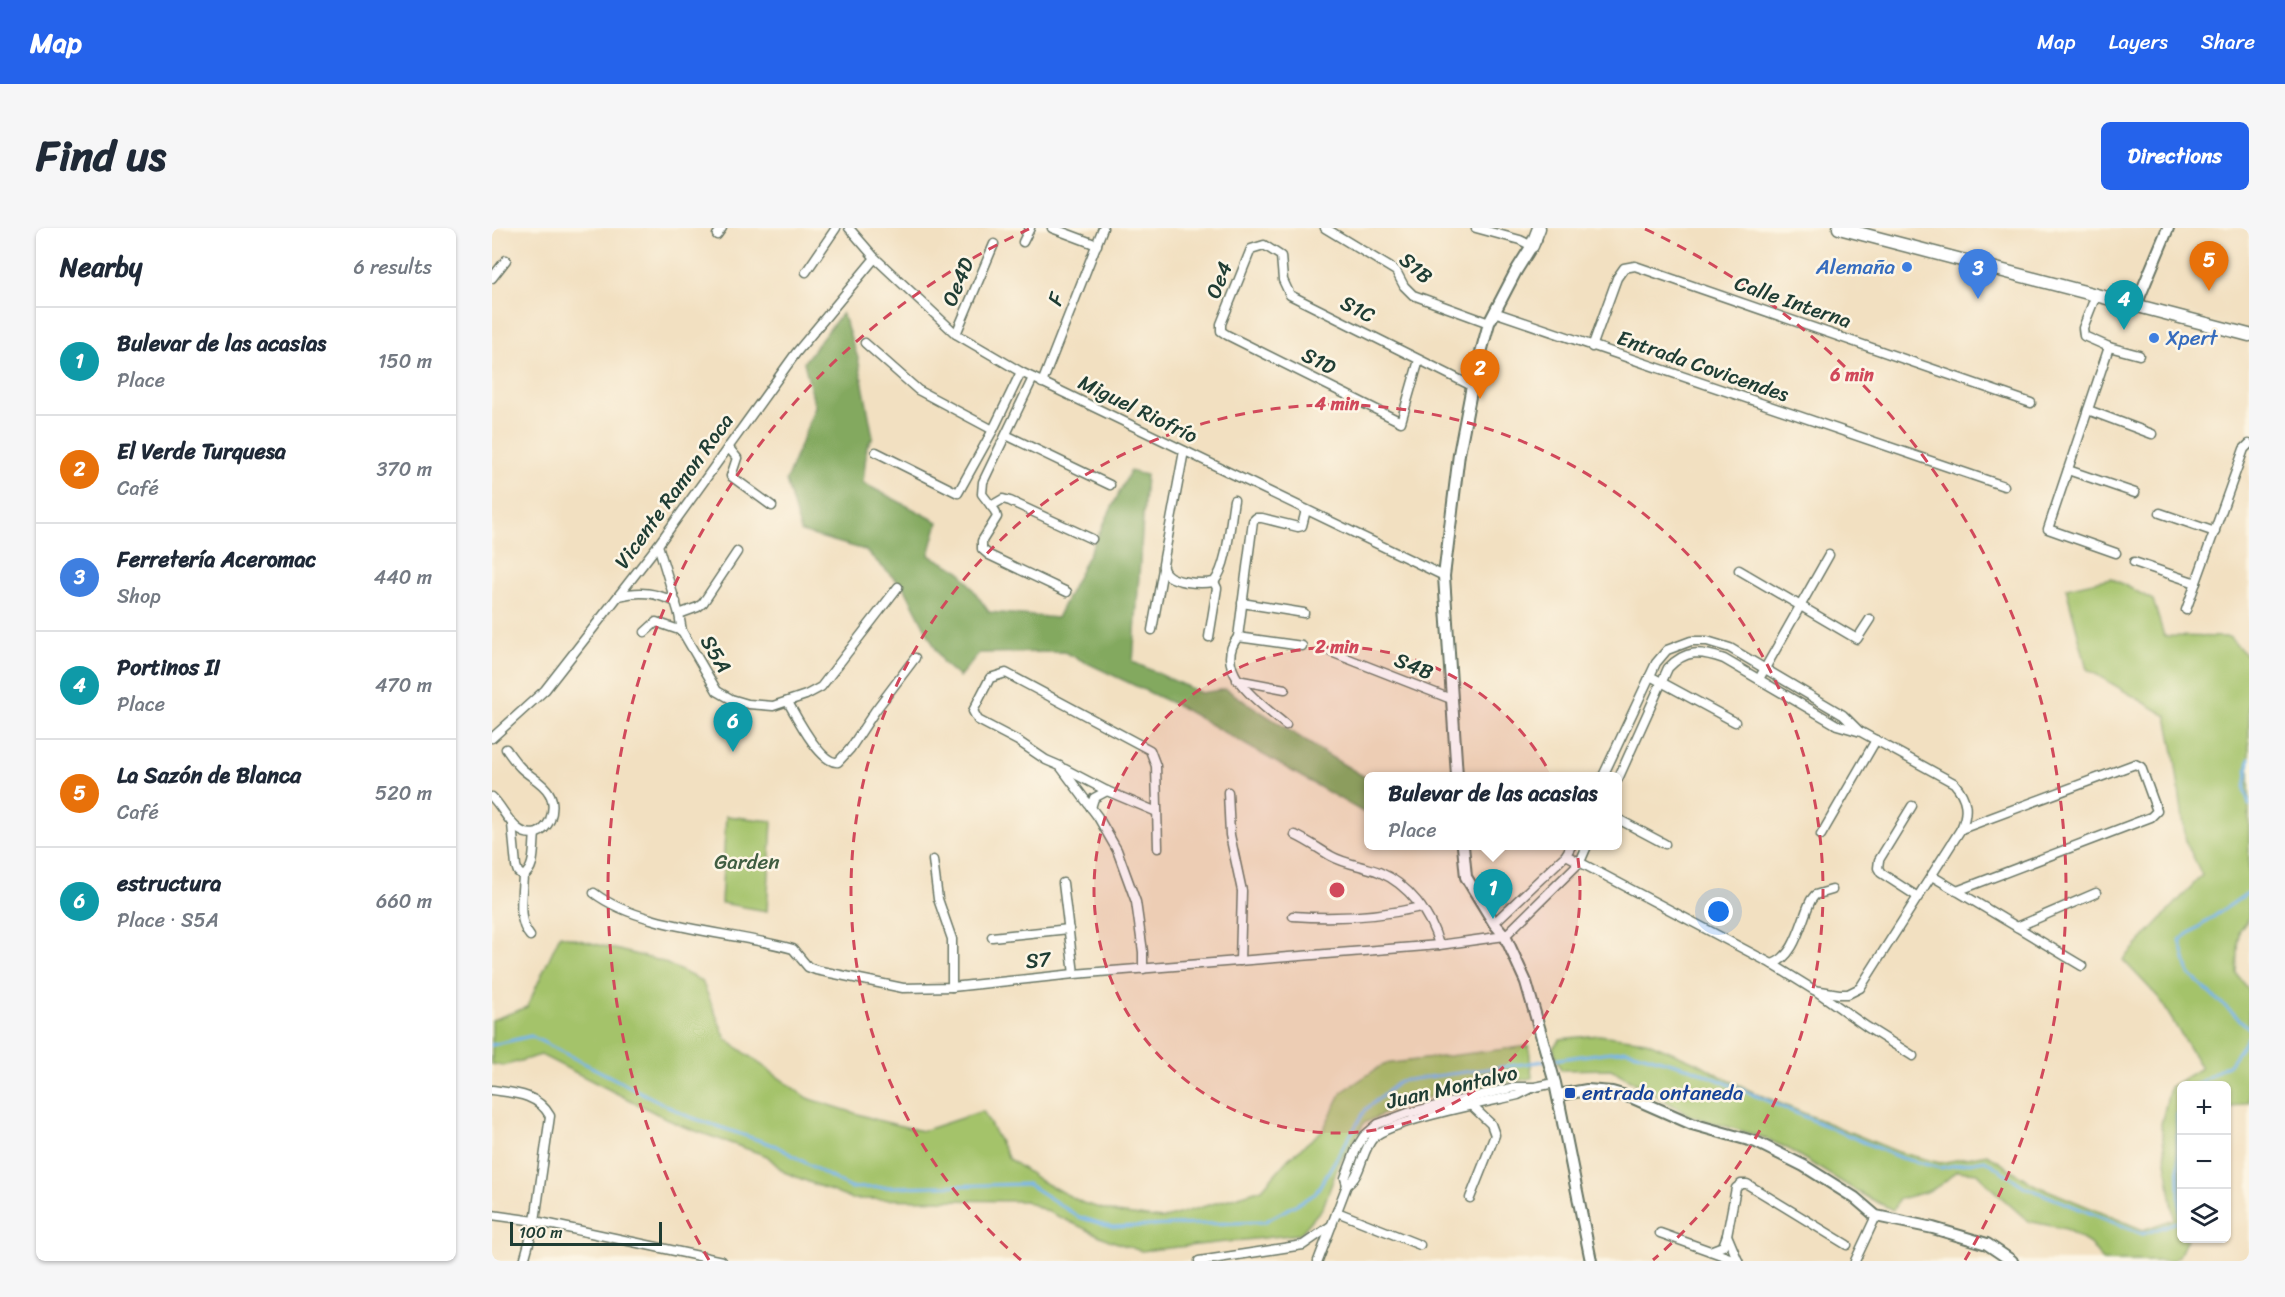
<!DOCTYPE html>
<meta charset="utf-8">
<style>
body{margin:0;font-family:Sriracha,sans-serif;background:#f6f6f7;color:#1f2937}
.controls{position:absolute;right:18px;bottom:18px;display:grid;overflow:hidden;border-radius:9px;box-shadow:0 2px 4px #0004}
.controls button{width:54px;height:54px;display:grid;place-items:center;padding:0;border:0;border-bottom:2px solid #e0e1e3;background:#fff;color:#1f2937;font:30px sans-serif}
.scale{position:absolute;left:18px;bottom:15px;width:152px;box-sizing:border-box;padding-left:6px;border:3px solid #1f3d34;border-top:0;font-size:16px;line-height:21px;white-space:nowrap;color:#1f3d34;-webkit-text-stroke:4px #fcf5e5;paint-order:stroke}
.you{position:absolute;left:1227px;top:684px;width:21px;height:21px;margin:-15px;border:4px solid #fff;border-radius:50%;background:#1a73e8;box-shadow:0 0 0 9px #1a73e833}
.badge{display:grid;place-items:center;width:39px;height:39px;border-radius:50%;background:#2563eb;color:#fff;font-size:20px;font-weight:700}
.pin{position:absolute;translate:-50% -50px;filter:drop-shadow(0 2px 3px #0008)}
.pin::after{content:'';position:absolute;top:32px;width:21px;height:18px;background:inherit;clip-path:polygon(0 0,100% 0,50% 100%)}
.popup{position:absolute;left:872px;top:544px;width:258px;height:78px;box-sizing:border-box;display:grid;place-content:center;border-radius:9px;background:#fff;filter:drop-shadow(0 2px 4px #0005);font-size:20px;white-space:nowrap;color:#747a83}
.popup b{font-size:22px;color:#1f2937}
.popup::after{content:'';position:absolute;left:50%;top:100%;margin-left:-12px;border:12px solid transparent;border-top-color:#fff}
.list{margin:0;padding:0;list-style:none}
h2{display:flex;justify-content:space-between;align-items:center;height:78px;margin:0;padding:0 24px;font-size:26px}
h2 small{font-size:20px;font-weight:400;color:#747a83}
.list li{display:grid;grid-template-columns:39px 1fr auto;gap:18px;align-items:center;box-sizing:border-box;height:108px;padding:0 24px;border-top:2px solid #e0e1e3}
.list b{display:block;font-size:22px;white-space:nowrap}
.list p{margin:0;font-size:20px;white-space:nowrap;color:#747a83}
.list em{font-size:20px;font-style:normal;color:#747a83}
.icon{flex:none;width:33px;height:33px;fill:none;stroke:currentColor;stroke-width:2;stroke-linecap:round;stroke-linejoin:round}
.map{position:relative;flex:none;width:1757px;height:1033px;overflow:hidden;border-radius:9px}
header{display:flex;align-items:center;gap:36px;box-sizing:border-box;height:84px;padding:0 30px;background:#2563eb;color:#fff}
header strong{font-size:28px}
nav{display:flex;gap:33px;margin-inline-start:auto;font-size:21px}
.intro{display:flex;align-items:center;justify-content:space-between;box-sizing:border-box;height:144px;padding:0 36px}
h1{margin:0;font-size:42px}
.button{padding:15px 27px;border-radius:9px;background:#2563eb;color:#fff;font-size:21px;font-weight:700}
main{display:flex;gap:36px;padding:0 36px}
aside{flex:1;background:#fff;border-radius:9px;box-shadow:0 2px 4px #0004}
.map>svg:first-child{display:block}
.green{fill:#a4c36b;stroke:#628050;stroke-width:1.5}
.forest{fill:#83a95f;stroke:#51734a;stroke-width:1.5}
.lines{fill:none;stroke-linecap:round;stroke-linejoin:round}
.stream{stroke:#78b6eb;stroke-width:3}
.minor-casing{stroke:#697665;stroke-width:11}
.tertiary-casing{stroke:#697665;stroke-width:14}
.secondary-casing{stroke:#697665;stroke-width:15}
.minor{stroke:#fff;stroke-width:8}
.tertiary{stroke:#fff;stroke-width:10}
.secondary{stroke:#fff;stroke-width:12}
.ring{fill:none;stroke:#d1495b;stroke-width:3;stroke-dasharray:10 8}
.shop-dot{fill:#3f7fe0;stroke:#fcf5e5;stroke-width:2}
.transit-dot{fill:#1a4fb4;stroke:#fcf5e5;stroke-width:2}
.labels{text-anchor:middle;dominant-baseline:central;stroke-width:5;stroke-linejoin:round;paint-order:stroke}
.shop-label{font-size:21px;fill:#366cbe;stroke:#fcf5e5;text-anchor:end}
.street-label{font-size:21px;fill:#1f3d34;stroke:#fcf5e5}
.park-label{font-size:21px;fill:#405e42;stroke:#fcf5e5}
.transit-label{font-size:21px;fill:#164399;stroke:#fcf5e5;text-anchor:start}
.centre{fill:#d1495b;stroke:#fcf5e5;stroke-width:3}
.ring-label{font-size:18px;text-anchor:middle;font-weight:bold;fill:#d1495b;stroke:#fcf5e5;stroke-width:5;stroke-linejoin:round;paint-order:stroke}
</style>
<header>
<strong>Map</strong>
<nav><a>Map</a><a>Layers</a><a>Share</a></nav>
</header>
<div class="intro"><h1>Find us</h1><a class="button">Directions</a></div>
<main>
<aside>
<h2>Nearby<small>6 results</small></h2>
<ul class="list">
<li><span class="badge" style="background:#0f9aa8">1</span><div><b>Bulevar de las acasias</b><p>Place</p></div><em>150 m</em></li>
<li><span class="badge" style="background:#e8710a">2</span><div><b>El Verde Turquesa</b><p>Café</p></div><em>370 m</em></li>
<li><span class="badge" style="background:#3f7fe0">3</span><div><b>Ferretería Aceromac</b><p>Shop</p></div><em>440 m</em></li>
<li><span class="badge" style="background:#0f9aa8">4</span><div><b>Portinos II</b><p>Place</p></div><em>470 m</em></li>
<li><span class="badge" style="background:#e8710a">5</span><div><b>La Sazón de Blanca</b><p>Café</p></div><em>520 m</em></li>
<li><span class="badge" style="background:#0f9aa8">6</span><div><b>estructura</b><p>Place · S5A</p></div><em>660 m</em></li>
</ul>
</aside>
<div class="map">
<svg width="1757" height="1033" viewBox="0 0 1757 1033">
<rect width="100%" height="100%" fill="#fcf5e5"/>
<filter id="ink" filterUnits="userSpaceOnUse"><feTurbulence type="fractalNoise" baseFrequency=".0167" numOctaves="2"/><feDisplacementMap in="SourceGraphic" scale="12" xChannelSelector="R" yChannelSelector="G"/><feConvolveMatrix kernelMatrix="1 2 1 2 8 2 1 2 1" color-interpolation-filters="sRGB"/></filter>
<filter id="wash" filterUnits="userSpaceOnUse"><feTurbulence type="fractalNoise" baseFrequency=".008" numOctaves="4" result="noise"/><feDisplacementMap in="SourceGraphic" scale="24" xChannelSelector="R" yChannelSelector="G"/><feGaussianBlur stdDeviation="1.35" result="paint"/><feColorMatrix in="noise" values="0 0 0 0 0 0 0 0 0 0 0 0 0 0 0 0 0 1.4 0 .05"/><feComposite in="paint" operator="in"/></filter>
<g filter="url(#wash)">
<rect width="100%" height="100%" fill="#f2e0c1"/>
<g class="green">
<path d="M1619 350 1661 372 1672 408 1737 409 1757 430V690L1747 704 1745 746 1757 762V874L1735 882 1734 858H1690V1010L1695 1011 1687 1028 1680 1033H1611L1598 1016 1574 1001 1536 993 1498 959 1486 945 1464 943C1444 964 1434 964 1407 971L1401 982 1371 967 1293 919 1267 908 1199 888 1119 841 1069 842 1061 820 1068 811 1107 807 1154 813 1210 837 1226 847 1263 865 1406 924 1448 935 1495 926 1541 956 1651 1002 1682 991 1669 896 1678 859 1709 840 1667 770 1631 732 1710 647 1694 614 1682 524 1675 488 1595 441 1574 360Z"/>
<polygon points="234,588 280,593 275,683 229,675"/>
<polygon points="68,707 169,733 210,753 234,811 315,870 385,892 430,903 491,883 517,931 549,953 591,975 625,985 670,991 770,961 796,931 831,902 850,864 892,836 1037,818 1040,850 919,873 872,895 847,936 831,979 808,1006 649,1023 617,1012 533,973 359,971 292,944 275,928 187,897 49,827 11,838 0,836 0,792 35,779"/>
</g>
<polygon class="forest" points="350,85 366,130 381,209 375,218 371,255 446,294 437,327 468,343 497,384 565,390 638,243 654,247 641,434 709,465 734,461 829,523 876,551 876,587 688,479 572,424 487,425 467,449 451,435 413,361 373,322 309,304 294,253 323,179 312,134"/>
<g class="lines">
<g class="stream">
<polyline points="1757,531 1753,561 1757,577"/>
<polyline points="1757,664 1688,712 1697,746 1757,800"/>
<polyline points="0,817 39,808 195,888 284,918 358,960 536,956 587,989 620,999 772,994 823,966 874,881 908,853 1053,833"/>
<polyline points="1060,832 1134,822 1201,841 1409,930 1448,940 1493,932 1533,959 1651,1006 1688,993 1685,887 1690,879"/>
<polyline points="1702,858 1737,836 1757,808"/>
</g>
</g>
</g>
<g filter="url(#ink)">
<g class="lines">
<defs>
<g id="minor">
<polyline points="357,0 383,30 464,106 529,144 952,348"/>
<polyline points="560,0 605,17"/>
<polyline points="833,0 904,43 912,58 921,67 997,95"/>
<polyline points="984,0 1028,12 1040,18"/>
<polyline points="225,7 230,0"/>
<polyline points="531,14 538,0"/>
<polyline points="314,44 344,0"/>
<polyline points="0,50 14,32"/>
<polyline points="1604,67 1591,100 1592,108 1617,119 1647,127"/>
<polyline points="1002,84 1512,258"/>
<polyline points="464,106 502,16"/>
<polyline points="373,115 426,162 501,202"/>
<polyline points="1100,119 1125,50 1132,40 1143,38 1539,175"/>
<polyline points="1617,119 1556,301 1624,325"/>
<polyline points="927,132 909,194 735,107 729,103 729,96 759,21 772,17 789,28 791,52 798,67 980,158"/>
<polyline points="541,150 491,254 490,266 503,283 505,289 490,313 490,321 497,327 575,364"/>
<polyline points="550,155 611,0"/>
<polyline points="1596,182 1660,206"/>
<polyline points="514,207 618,257"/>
<polyline points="236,219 245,230 239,248 280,278"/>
<path d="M692 223 672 330C672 334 670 337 671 340 675 356 710 356 722 354 736 337 738 294 742 272"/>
<polyline points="384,224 466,265 501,202 529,144"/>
<polyline points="1576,242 1643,265"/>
<polyline points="499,278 511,271 518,273 600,311"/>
<polyline points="1668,285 1723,304"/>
<polyline points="166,317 187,386 190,403 225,463 239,471 256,476 281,478 314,467 329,459 406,359"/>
<polyline points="1642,334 1704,355"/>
<polyline points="1247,342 1365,411 1378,391"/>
<path d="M127 368C149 362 163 365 184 374"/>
<polyline points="750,375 812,385"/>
<polyline points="1694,382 1752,221 1757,216"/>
<polyline points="187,386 206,379 211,375 245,324"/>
<polyline points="660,402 671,341"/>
<polyline points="153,404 164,394 190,403"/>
<polyline points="717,409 725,360 722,354"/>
<polyline points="746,409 761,293 764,290 770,290 806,299 810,298 814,282"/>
<polyline points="839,424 959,471"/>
<polyline points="1158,448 1243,494"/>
<polyline points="1267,451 1337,327"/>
<polyline points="745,452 793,461"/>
<path d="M296 474C304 488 329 537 346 534L358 521 383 483 423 430"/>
<path d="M794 497C772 478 718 443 746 409L810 418"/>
<polyline points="0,510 53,462 166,317 304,125 383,30"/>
<polyline points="573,541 615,563 665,584"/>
<polyline points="1111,548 1164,435 1175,422 1199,413 1215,413 1238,420 1351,487 1367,503"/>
<polyline points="736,564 738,607 750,663 748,733"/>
<path d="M0 569C13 581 22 611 45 605 51 603 55 598 58 592 61 584 62 573 57 565 51 554 37 548 29 540 23 534 19 528 14 521"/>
<polyline points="1420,578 1387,632 1386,640 1389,645 1426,669"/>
<polyline points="599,580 602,570 615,563"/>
<polyline points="1126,591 1173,616"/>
<path d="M20 596 24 638 26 644 31 648C30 668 25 693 38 708"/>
<path d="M803 607C816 613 827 621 839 628 853 636 872 638 887 644 916 656 939 686 947 717"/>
<polyline points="1329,607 1384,512"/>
<path d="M1074 627 1280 736 1322 762 1347 766H1356L1368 760 1469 601C1477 583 1475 570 1462 555L1369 504 1345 497 1232 431C1209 423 1194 421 1176 440L1126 551"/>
<polyline points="441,632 446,671 460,711 460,759"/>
<path d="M31 648C44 640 41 620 43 606"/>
<polyline points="1440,648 1590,738"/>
<polyline points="571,655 582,746"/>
<polyline points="1465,663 1659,589 1665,583 1649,539 1643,536 1469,601"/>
<path d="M102 665C149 701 243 704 301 721L316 739 324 742 411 760 460 759 582 746 947 717 1013 708 1088 634 1095 618"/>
<path d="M801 688C845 691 886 689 929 679"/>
<polyline points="1002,695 1074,627 1079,618"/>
<polyline points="1525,699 1604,665"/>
<polyline points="500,709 577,701"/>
<path d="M1280 736C1304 729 1309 692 1319 672L1323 667 1340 662"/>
<polyline points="651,741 651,724 644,674 625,622 606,589 568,538 554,532 526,513 486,492 481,483 498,450 514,445 658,522 664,538 666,620"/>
<polyline points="1324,763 1375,799 1421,828"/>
<path d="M0 862C23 865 46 866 58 888L43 993 32 1033"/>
<path d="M855 957C870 948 869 922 882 909 901 892 996 874 1026 867L1040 860"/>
<polyline points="978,970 1003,907 999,896 980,878"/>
<polyline points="845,984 928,1017"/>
<polyline points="0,987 43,993 230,1033"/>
<polyline points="1168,1005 1246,1033"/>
<polyline points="1218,1023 1231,1018 1235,1007"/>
<polyline points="707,1033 811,1017 840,997"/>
<polyline points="826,1033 855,957 853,950 865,919 872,908 886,896 916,885 1023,859 1043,859 1063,855"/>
<polyline points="1246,1033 1235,1007 1244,960 1249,956 1255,956 1355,1017"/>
<polyline points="1363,1033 1384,988"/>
</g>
<g id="tertiary">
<polyline points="1644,77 1676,0"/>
<polyline points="965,548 952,348 967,226 980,158 997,95 1024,43 1044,11"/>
<polyline points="971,618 974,649 1002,695 1013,708 1034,754 1063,855 1099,1033"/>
<polyline points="1066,867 1095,862 1120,864 1141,870 1200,896 1264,914 1312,938 1363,970 1384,988 1441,1000 1495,1016 1520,1033"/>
</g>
<g id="secondary">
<polyline points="1347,0 1757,107"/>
<polyline points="1040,18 1047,0"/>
</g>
</defs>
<use href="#minor" class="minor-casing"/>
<use href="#tertiary" class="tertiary-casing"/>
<use href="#secondary" class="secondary-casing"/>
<use href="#minor" class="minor"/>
<use href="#tertiary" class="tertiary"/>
<use href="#secondary" class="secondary"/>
</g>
</g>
<circle cx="845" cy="662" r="243" fill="#d1495b" fill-opacity=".12"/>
<g class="ring">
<circle cx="845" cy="662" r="243"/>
<path d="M529 1032A486 486 0 1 1 1161 1032"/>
<path d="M217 1032A729 729 0 0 1 537 1M1153 1A729 729 0 0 1 1473 1032"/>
</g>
<g class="shop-dot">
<circle cx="1415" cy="39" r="6"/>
<circle cx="1662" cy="110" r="6"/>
</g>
<rect class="transit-dot" x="1072" y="859" width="12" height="12" rx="3"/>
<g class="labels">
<g class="shop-label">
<text x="1403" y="39">Alemaña</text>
<text x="1674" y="110" text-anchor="start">Xpert</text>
</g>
<g class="street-label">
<text transform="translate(924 40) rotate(41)">S1B</text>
<text transform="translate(727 52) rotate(-68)">Oe4</text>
<text transform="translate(466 54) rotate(-67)">Oe4D</text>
<text transform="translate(564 71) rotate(-68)">F</text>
<text transform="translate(1301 74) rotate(19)">Calle Interna</text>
<text transform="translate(866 81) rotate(27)">S1C</text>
<text transform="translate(827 133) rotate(27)">S1D</text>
<text transform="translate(1211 138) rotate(19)">Entrada Covicendes</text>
<text transform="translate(646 181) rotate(26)">Miguel Riofrío</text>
<text transform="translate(182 263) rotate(-54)">Vicente Ramon Roca</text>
<text transform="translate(224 426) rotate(60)">S5A</text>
<text transform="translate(922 438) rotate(22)">S4B</text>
<text transform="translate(546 732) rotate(-6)">S7</text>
<text transform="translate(960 859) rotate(-13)">Juan Montalvo</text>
</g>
<g class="park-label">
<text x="255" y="634">Garden</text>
</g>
<g class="transit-label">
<text x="1090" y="865">entrada ontaneda</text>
</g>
</g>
<circle cx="845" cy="662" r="9" class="centre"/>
<g class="ring-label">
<text x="1360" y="153">6 min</text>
<text x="845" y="182">4 min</text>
<text x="845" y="425">2 min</text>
</g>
</svg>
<div class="controls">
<button>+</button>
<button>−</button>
<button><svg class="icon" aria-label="layers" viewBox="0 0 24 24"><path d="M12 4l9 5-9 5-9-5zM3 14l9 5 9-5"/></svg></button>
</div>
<div class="scale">100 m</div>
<div class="you"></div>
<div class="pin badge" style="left:1001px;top:691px;background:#0f9aa8">1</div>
<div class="popup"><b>Bulevar de las acasias</b>Place</div>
<div class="pin badge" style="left:988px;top:171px;background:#e8710a">2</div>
<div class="pin badge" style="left:1486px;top:71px;background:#3f7fe0">3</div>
<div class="pin badge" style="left:1632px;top:102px;background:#0f9aa8">4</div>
<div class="pin badge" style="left:1717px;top:63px;background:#e8710a">5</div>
<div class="pin badge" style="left:241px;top:524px;background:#0f9aa8">6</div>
</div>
</main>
